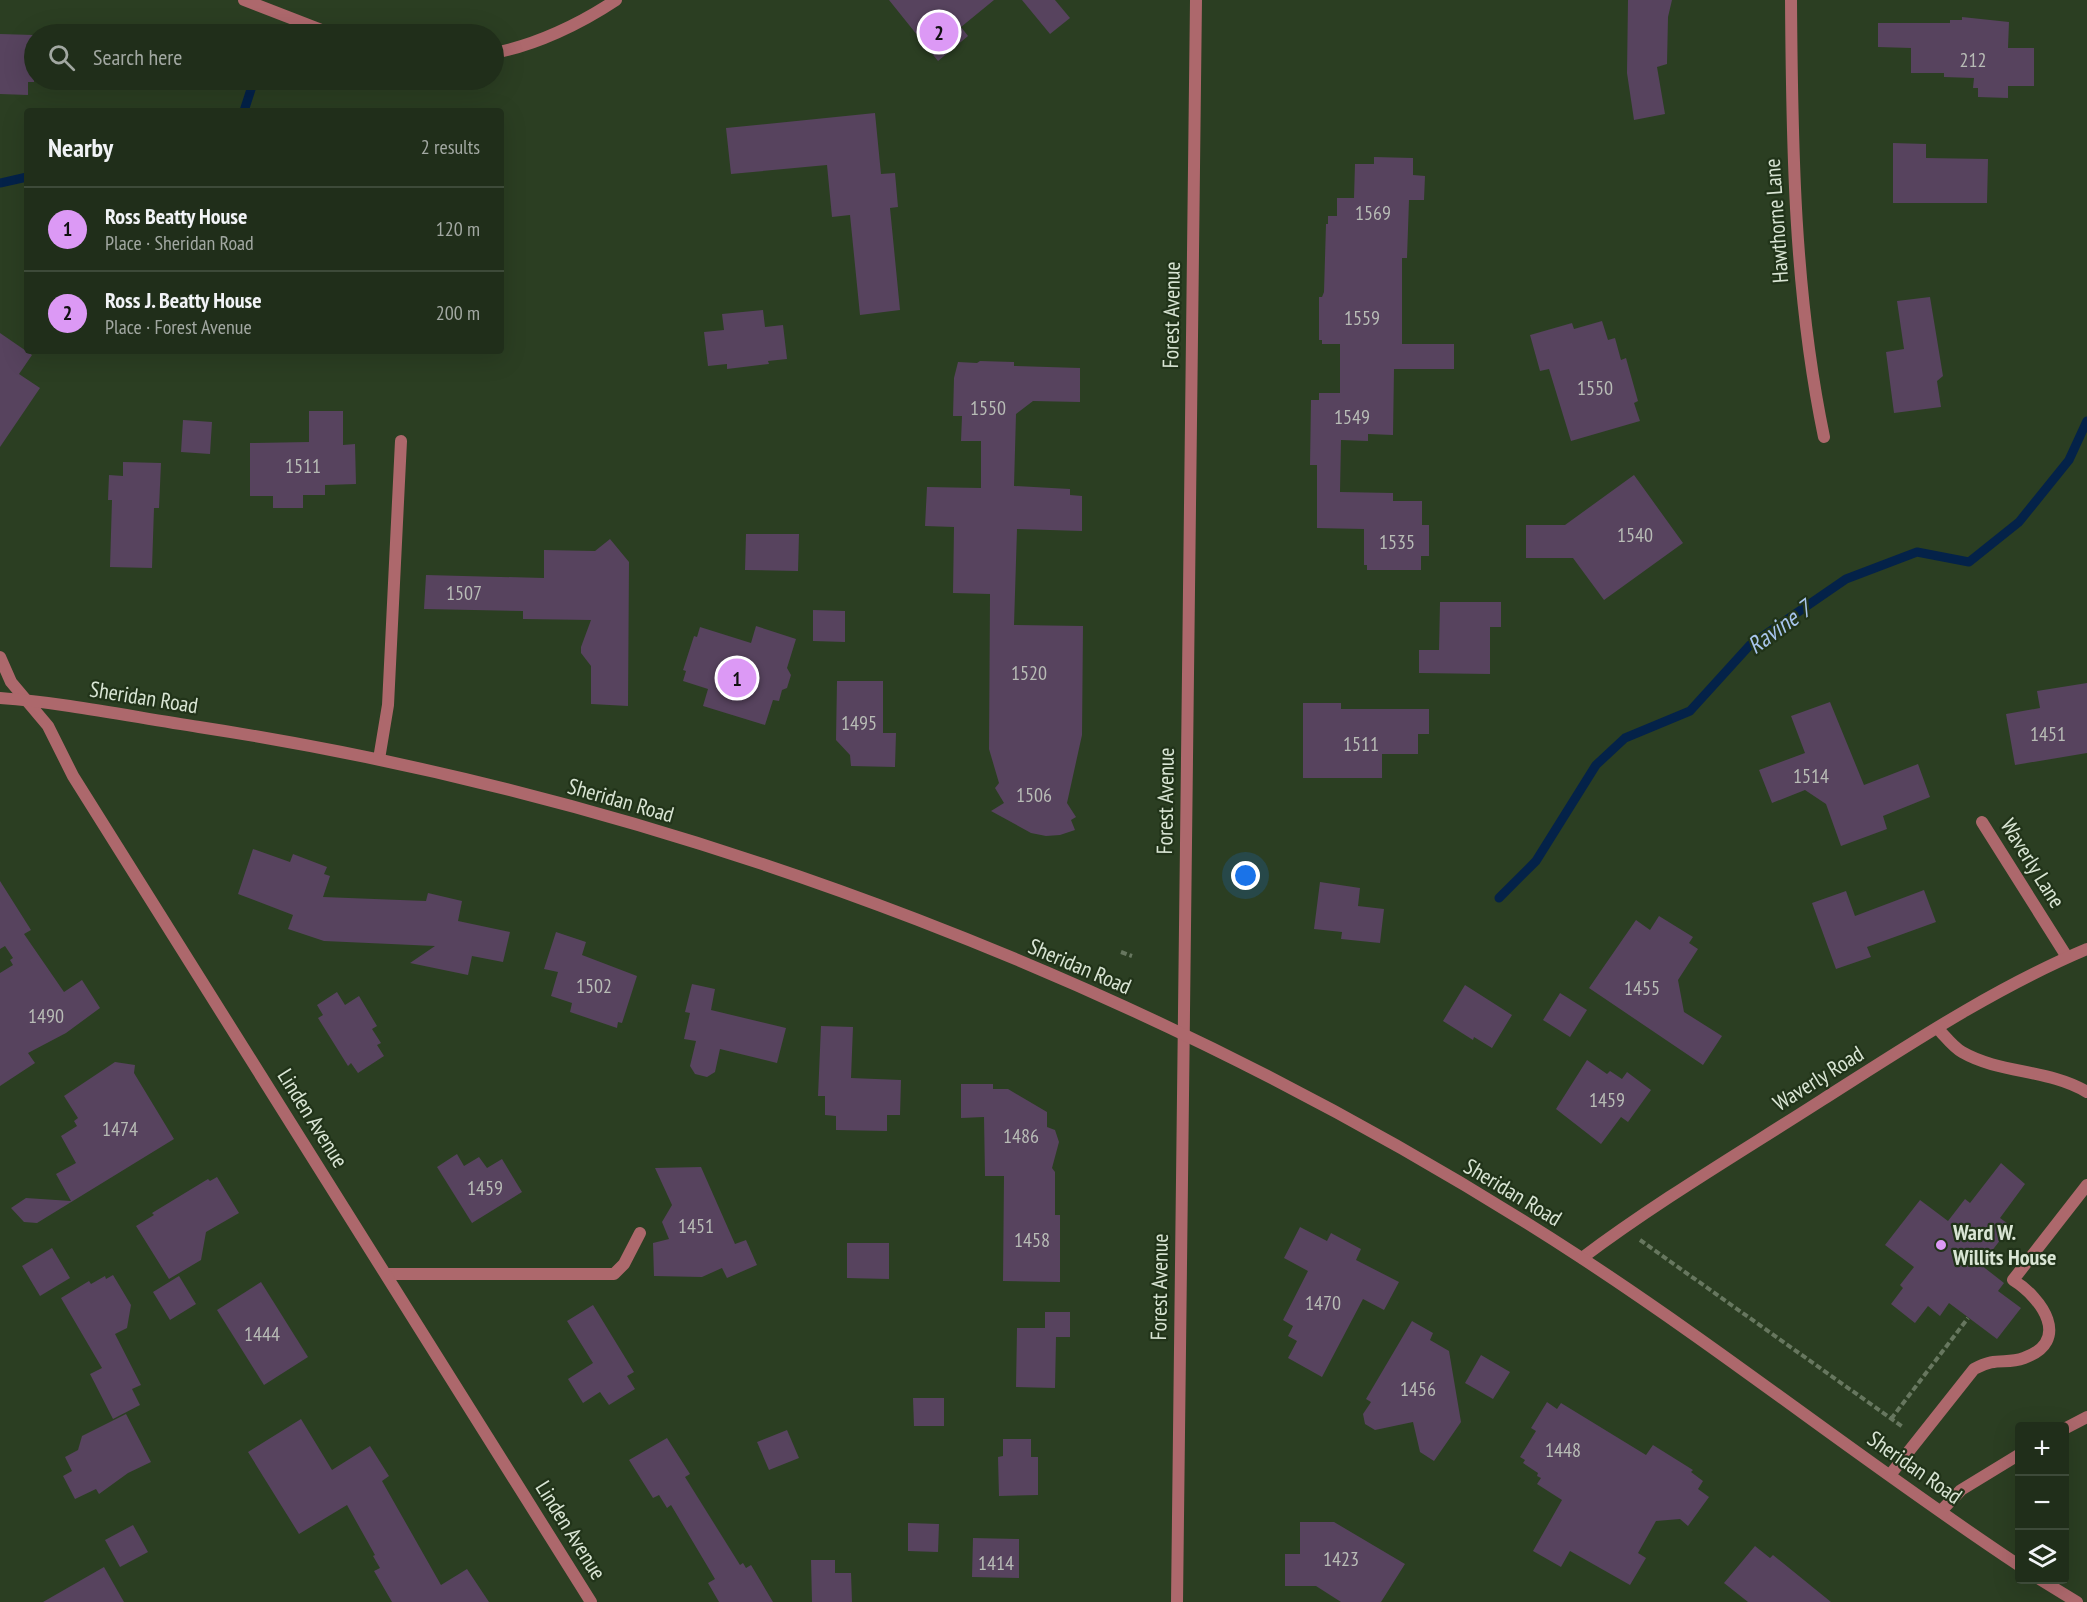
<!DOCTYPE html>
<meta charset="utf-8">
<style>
body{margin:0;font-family:"PT Sans Narrow",sans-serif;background:#2d3a27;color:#f1f3f6}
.controls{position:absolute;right:18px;bottom:18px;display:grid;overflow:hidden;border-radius:6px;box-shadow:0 6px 24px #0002}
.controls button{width:54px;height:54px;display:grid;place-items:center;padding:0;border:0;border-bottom:2px solid #3d4a39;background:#202e1a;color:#f1f3f6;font:30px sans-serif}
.you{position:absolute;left:1246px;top:876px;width:21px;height:21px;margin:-15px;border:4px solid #fff;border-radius:50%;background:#1a73e8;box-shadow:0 0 0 9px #1a73e833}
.badge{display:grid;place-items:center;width:39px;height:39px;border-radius:50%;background:#dc99f5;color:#111;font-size:20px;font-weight:700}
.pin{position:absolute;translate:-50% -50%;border:3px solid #fff;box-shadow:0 2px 6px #0006}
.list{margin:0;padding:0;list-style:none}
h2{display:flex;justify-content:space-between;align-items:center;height:78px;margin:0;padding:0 24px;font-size:26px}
h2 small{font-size:20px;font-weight:400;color:#a2a8a2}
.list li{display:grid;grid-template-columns:39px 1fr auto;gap:18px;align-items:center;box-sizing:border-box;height:84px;padding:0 24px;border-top:2px solid #3d4a39}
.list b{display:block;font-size:22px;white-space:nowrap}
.list p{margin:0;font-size:20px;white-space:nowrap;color:#a2a8a2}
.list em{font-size:20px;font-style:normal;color:#a2a8a2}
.icon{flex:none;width:33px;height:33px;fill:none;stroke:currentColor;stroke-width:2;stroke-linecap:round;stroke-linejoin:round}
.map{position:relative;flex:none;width:2087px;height:1602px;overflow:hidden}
.search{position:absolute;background:#202e1a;box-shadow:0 6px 24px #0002;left:24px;top:24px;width:480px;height:66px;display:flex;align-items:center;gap:15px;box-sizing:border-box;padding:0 21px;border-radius:33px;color:#a2a8a2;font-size:22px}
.panel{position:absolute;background:#202e1a;box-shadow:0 6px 24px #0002;left:24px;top:108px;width:480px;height:246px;border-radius:6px}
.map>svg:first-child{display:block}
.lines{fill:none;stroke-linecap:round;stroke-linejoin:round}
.stream{stroke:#042249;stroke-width:9}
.building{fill:#57435e}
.path{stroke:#67775f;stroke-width:4;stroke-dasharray:6 3;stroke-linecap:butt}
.service{stroke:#ad686c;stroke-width:12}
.minor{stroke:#ad686c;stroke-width:12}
.tertiary{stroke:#ad686c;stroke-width:12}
.poi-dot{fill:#dc99f5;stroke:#213319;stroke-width:2}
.labels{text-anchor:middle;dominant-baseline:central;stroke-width:4.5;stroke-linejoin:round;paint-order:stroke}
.number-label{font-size:20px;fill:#b8bcb6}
.street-label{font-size:22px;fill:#d9e5d4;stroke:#213319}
.poi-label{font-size:22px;font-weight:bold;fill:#d9e5d4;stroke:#213319;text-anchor:start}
.water-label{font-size:24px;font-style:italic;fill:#a8c5ee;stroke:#213319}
</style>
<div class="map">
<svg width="2087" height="1602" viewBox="0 0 2087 1602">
<rect width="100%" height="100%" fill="#2b3e22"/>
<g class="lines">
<g class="stream">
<polyline points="244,111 254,80"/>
<polyline points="0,183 27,177"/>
<polyline points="1499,898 1536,861 1596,765 1625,738 1690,711 1750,645 1846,579 1917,552 1969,562 2019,522 2069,460 2087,421"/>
</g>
</g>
<g class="building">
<polygon points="889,0 994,0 961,27 968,36 938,61"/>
<polygon points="1022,0 1055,0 1070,18 1050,34"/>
<polygon points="1628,0 1672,0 1668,17 1667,64 1657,67 1665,114 1634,120 1627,73"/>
<polygon points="1962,17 2009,22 2008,48 2034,48 2034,86 2008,86 2008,98 1978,97 1978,88 1973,88 1974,78 1944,77 1944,73 1911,73 1911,48 1878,47 1878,23 1950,23 1950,20 1962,20"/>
<polygon points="0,34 34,35 34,82 28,82 28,95 0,94"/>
<polygon points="875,113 881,174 895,173 898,207 890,208 900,310 860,315 850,215 832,217 827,165 731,174 726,128"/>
<polygon points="1893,143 1926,144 1926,158 1988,159 1987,203 1893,203"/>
<polygon points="1374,157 1413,158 1413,175 1425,176 1424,200 1409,200 1407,258 1402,258 1402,344 1454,344 1454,369 1394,369 1393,435 1368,434 1368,441 1341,440 1340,492 1393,493 1393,501 1422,501 1422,525 1429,525 1429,556 1421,556 1421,570 1367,570 1367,565 1364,565 1364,529 1317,528 1317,465 1310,465 1311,400 1319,400 1319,393 1340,393 1340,344 1322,344 1322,340 1319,340 1319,297 1322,297 1324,292 1326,224 1328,224 1328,216 1337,216 1337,198 1354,198 1355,164 1374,164"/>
<polygon points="1930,297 1943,376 1937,381 1941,407 1894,413 1886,352 1904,349 1897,301"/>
<polygon points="763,310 765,327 783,325 787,359 768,361 769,364 727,369 727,364 708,366 704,332 724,330 722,314"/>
<polygon points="1602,321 1608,340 1615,338 1621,360 1626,358 1638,401 1634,403 1640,421 1571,441 1549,369 1540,371 1530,335 1572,323 1574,329"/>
<polygon points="0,333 32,355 19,374 40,388 0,447"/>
<polygon points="980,361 1014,362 1014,366 1080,368 1080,402 1033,401 1016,414 1014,486 1070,489 1070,495 1082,496 1082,531 1017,529 1014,625 1083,626 1082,735 1067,803 1076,817 1071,820 1075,830 1060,835 1046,836 1031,833 991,811 1004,803 995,788 999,783 989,749 990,594 953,593 954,527 925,526 927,487 981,488 981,441 961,441 962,416 953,416 954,378 958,362 977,363"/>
<polygon points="309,411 343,411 343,445 355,444 356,484 325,485 325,495 303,495 303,508 273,508 273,496 250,496 250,443 309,442"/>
<polygon points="183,420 212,422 210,454 181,452"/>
<polygon points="123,462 161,463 159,508 154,508 152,568 110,567 112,500 108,500 109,475 123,476"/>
<polygon points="1634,475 1683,543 1604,600 1573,558 1526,558 1526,525 1565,525"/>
<polygon points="746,534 799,534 798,571 745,570"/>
<polygon points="610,539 629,562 628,706 591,704 591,666 581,653 581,647 591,620 523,619 523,611 424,609 426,575 544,578 544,550 595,551"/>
<polygon points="1440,602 1501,602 1501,627 1490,627 1490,674 1419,673 1419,650 1439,650"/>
<polygon points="813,610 845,611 845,642 813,641"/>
<polygon points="756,626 796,639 787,668 791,675 787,688 782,690 779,701 773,700 765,725 703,706 708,689 683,681 686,671 683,670 694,636 697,637 700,627 751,643"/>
<polygon points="837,681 883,681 883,733 896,733 895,767 851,766 850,755 836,740"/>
<polygon points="2087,683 2087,753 2015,765 2006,714 2040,708 2037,691"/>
<polygon points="1830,702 1864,785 1918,764 1930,797 1883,816 1887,829 1841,846 1826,804 1805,790 1772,803 1759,770 1805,753 1791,716"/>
<polygon points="1303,703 1341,703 1341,709 1429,709 1429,734 1418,734 1418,754 1382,754 1382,778 1303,778"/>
<polygon points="253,849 290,862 293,854 327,867 324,874 330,876 323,897 426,901 428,893 462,901 458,921 510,932 503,962 472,956 468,975 410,963 435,946 324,941 288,929 293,915 238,894"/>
<polygon points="0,881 31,930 24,934 64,992 82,980 100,1008 66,1033 28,1053 35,1063 0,1086 0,973 13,965 10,960 13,958 5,946 0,949"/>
<polygon points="1320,882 1360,888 1358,906 1384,909 1380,943 1341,939 1342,932 1314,929"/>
<polygon points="1924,890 1936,922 1867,947 1871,957 1836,969 1812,903 1846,891 1855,916"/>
<polygon points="1659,916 1693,937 1689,943 1698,949 1678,980 1684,1012 1722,1036 1703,1065 1589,988 1636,920 1650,930"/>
<polygon points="556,932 586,942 582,955 637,976 622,1023 618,1022 617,1028 570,1012 572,1003 551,996 558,972 544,969"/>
<polygon points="692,984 715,989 711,1010 786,1028 777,1063 720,1049 715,1072 707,1077 695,1074 690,1066 696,1041 684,1039 690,1013 685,1012"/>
<polygon points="1465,985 1512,1015 1492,1048 1474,1037 1473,1040 1443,1021"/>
<polygon points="337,992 345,1005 359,996 377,1026 372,1029 381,1043 377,1045 384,1056 358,1073 351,1063 348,1066 318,1018 323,1015 317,1005"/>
<polygon points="1560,993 1587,1010 1570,1037 1543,1020"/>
<polygon points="821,1026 853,1027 851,1078 901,1080 900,1115 887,1115 887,1131 836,1130 836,1116 825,1115 825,1096 818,1096"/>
<polygon points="1587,1060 1607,1074 1610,1071 1622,1079 1627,1072 1651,1090 1628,1122 1621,1117 1601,1144 1556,1109"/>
<polygon points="115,1062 135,1065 134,1073 174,1139 37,1223 24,1222 11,1208 26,1198 71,1201 56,1174 76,1163 61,1136 77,1126 74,1121 78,1118 64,1096"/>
<polygon points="961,1084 993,1084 993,1089 1008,1089 1047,1112 1047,1127 1055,1130 1059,1142 1052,1168 1055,1172 1055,1215 1060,1215 1060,1282 1003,1281 1004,1176 985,1176 984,1117 961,1118"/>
<polygon points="457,1154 464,1166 479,1157 487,1168 502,1159 522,1192 472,1223 437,1167"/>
<polygon points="2001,1163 2025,1184 2000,1218 2011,1226 1981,1265 2004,1283 1998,1291 2021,1308 1997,1339 1949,1303 1940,1316 1928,1306 1915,1323 1891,1304 1903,1288 1900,1285 1914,1267 1885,1245 1920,1200 1948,1221 1965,1199 1970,1203"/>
<polygon points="701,1167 735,1244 746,1240 757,1265 727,1278 722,1268 702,1277 654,1276 653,1243 669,1239 662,1222 672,1205 655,1168"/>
<polygon points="217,1177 239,1213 206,1232 201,1260 169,1279 136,1226 154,1215 152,1213 208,1179 210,1181"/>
<polygon points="1300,1227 1327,1241 1331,1233 1361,1249 1356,1260 1399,1282 1384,1310 1363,1299 1322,1377 1288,1358 1297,1341 1288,1336 1293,1326 1283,1320 1308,1271 1284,1258"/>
<polygon points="847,1243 889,1243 889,1279 847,1278"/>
<polygon points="52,1248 70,1278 40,1296 22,1266"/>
<polygon points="113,1275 131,1305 127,1328 115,1334 141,1385 132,1389 140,1405 113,1419 90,1374 102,1368 61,1298 89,1281 91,1284 105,1276 106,1279"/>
<polygon points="179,1276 196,1304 170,1320 153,1292"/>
<polygon points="261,1282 308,1357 264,1385 217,1310"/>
<polygon points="593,1305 634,1372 627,1376 635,1389 609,1405 600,1392 583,1403 568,1379 593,1363 567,1321"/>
<polygon points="1045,1312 1070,1312 1070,1337 1056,1337 1055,1388 1016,1387 1017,1328 1045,1328"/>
<polygon points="1412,1321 1433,1333 1430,1340 1449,1351 1461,1422 1434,1461 1420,1452 1413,1422 1375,1430 1365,1424 1363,1414 1371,1402 1366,1399"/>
<polygon points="1481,1355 1510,1372 1493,1399 1465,1383"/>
<polygon points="913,1398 944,1398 944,1426 914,1426"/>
<polygon points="1547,1402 1557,1409 1561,1403 1646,1455 1653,1445 1693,1470 1691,1472 1703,1481 1698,1489 1709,1497 1688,1526 1680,1519 1656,1521 1638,1553 1646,1558 1630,1585 1570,1551 1561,1567 1533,1551 1562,1500 1537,1484 1541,1478 1537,1476 1538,1473 1523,1463 1525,1460 1520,1457 1536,1431 1531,1428"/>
<polygon points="126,1414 151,1462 128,1473 99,1494 96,1489 75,1499 63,1476 72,1471 65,1457 78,1450 82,1436"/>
<polygon points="301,1419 332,1470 370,1446 389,1476 382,1481 441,1585 467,1569 489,1602 392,1602 374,1571 380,1568 373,1556 375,1555 347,1505 299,1534 248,1452"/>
<polygon points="787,1430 799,1458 769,1470 757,1442"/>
<polygon points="667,1438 690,1474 685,1477 740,1565 743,1563 746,1568 751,1565 773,1602 719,1602 708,1583 715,1579 671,1505 667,1508 659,1495 653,1498 629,1460"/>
<polygon points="1003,1439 1031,1439 1031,1457 1038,1457 1038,1495 999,1496 998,1457 1003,1456"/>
<polygon points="1300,1522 1334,1522 1405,1564 1381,1602 1341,1602 1316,1586 1285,1586 1285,1554 1300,1554"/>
<polygon points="908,1523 939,1524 938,1552 908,1551"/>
<polygon points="133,1525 148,1552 120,1567 105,1540"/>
<polygon points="973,1538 1019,1539 1019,1578 972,1577"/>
<polygon points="1755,1546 1770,1558 1773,1555 1831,1602 1748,1602 1724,1583"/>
<polygon points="811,1560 835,1560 835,1573 851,1573 852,1602 812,1602"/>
<polygon points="104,1567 124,1602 43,1602"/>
</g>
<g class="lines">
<g class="path">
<polyline points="1121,952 1132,956"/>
<polyline points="1640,1240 1903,1427"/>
<polyline points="1891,1419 1968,1318"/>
</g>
<g class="service">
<polyline points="379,759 388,705 401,441"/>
<path d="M1938 1029C1945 1036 1953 1047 1962 1052 2000 1074 2049 1069 2087 1092"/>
<polyline points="386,1274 614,1274 624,1264 640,1233"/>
<polyline points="2064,1429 2087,1417"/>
<path d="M1890 1475 1974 1369C1997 1356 2005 1365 2024 1358 2072 1341 2042 1298 2013 1280L2087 1185"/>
<polyline points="1941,1511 1961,1490 2020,1454"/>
</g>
<g class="minor">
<polyline points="244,0 332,34"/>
<path d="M1791 0C1792 146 1794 293 1824 437"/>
<path d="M494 53C536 45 580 24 616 0"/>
<polyline points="0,657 11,682 48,726 73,776 591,1602"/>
<polyline points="1982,822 2067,957"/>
<path d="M1582 1258C1658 1201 1741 1152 1822 1100 1907 1046 1994 988 2087 949"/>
<polyline points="1177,1602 1196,0"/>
</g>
<g class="tertiary">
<path d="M0 698C67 703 133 717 199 727 683 801 1170 990 1580 1257 1730 1355 1870 1467 2020 1566"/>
<polyline points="2041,1580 2077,1602"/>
</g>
</g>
<circle class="poi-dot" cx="1941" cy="1245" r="6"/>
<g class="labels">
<g class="number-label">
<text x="1973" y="60">212</text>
<text x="1373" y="213">1569</text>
<text x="1362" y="318">1559</text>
<text x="1595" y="388">1550</text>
<text x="988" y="408">1550</text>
<text x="1352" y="417">1549</text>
<text x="303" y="466">1511</text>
<text x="1635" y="535">1540</text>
<text x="1397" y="542">1535</text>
<text x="464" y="593">1507</text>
<text x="1029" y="673">1520</text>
<text x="859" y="723">1495</text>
<text x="2048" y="734">1451</text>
<text x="1361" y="744">1511</text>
<text x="1811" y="776">1514</text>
<text x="1034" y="795">1506</text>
<text x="594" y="986">1502</text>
<text x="1642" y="988">1455</text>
<text x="46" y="1016">1490</text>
<text x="1607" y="1100">1459</text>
<text x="120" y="1129">1474</text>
<text x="1021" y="1136">1486</text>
<text x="485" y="1188">1459</text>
<text x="696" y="1226">1451</text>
<text x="1032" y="1240">1458</text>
<text x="1323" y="1303">1470</text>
<text x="262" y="1334">1444</text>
<text x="1418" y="1389">1456</text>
<text x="1563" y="1450">1448</text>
<text x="1341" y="1559">1423</text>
<text x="996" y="1563">1414</text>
</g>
<g class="street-label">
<text transform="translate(1776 221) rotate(-94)">Hawthorne Lane</text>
<text transform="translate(1171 315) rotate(-89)">Forest Avenue</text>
<text transform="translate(144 697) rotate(9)">Sheridan Road</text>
<text transform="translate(621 800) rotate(16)">Sheridan Road</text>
<text transform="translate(1165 801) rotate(-89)">Forest Avenue</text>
<text transform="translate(2033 863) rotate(58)">Waverly Lane</text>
<text transform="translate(1080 966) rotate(23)">Sheridan Road</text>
<text transform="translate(1818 1078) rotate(-32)">Waverly Road</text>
<text transform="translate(313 1118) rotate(58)">Linden Avenue</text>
<text transform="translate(1513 1192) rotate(31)">Sheridan Road</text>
<text transform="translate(1159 1287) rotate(-89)">Forest Avenue</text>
<text transform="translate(1915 1467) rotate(35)">Sheridan Road</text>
<text transform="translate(571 1530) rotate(58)">Linden Avenue</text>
</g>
<g class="poi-label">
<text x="1953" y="1232">Ward W.<tspan x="1953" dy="25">Willits House</tspan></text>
</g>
<g class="water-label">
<text transform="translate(1779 627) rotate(-36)">Ravine 7</text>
</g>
</g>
</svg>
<div class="controls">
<button>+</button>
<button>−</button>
<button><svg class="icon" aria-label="layers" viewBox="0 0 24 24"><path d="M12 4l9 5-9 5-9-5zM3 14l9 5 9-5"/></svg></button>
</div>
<div class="you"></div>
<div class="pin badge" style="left:737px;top:678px">1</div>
<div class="pin badge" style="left:939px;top:32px">2</div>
<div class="search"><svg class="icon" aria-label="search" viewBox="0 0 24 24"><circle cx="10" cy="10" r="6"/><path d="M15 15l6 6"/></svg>Search here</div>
<section class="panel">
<h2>Nearby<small>2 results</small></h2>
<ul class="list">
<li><span class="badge">1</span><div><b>Ross Beatty House</b><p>Place · Sheridan Road</p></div><em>120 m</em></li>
<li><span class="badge">2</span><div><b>Ross J. Beatty House</b><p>Place · Forest Avenue</p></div><em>200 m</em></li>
</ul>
</section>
</div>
